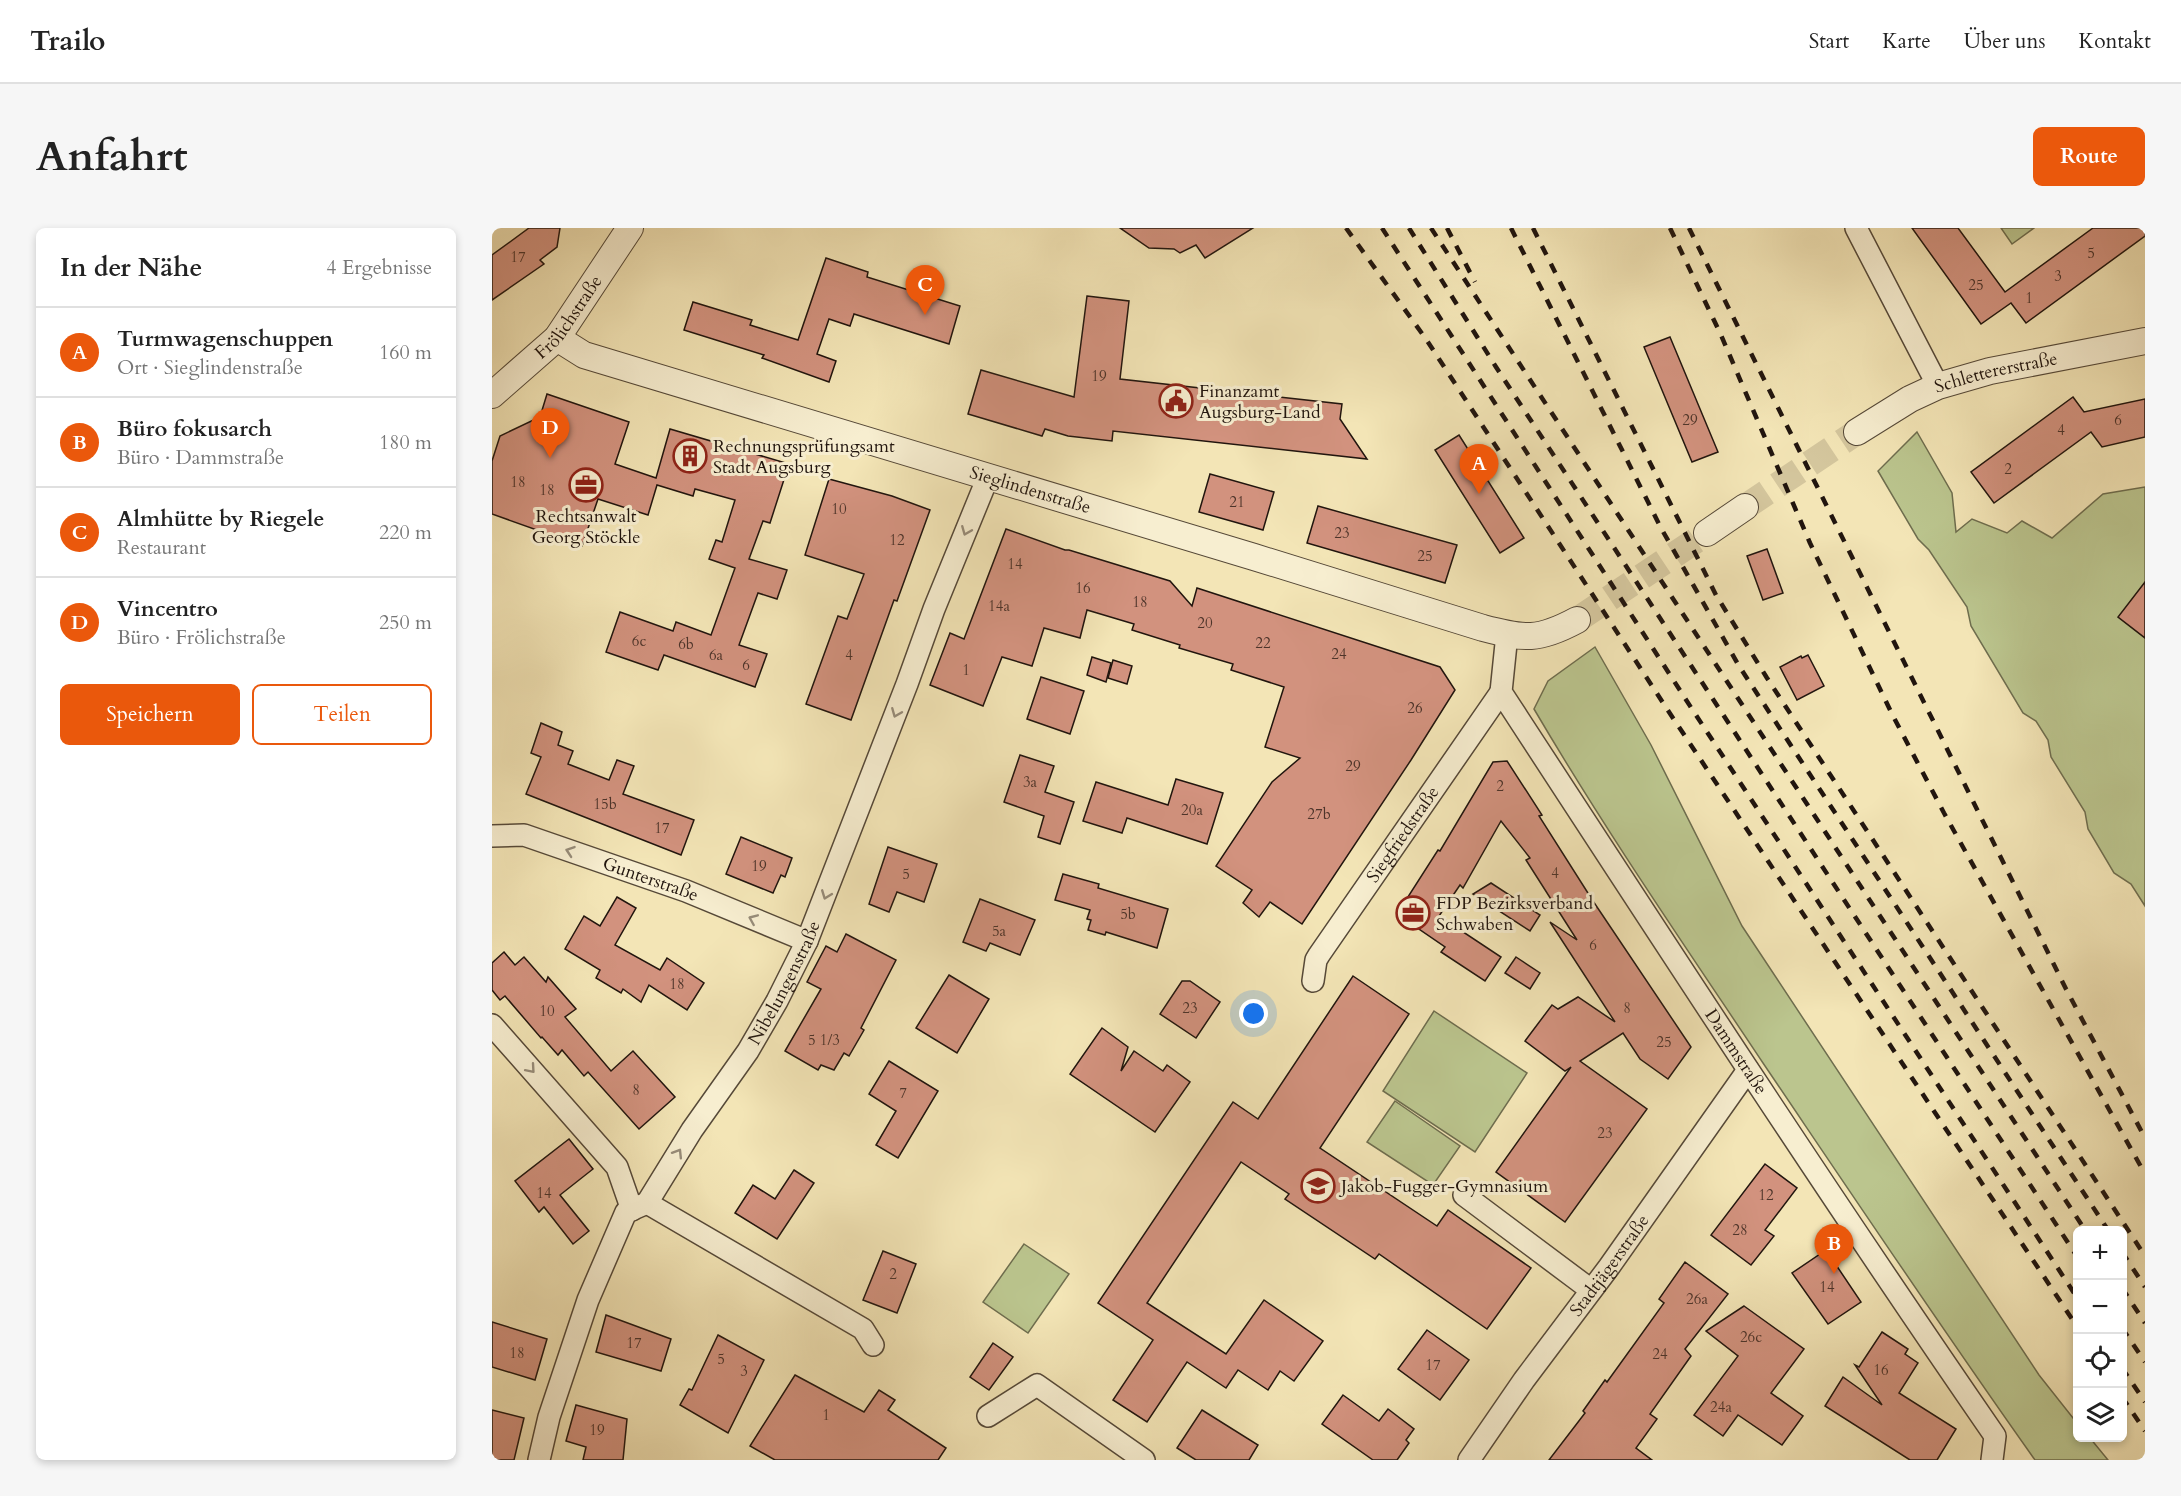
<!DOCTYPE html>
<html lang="de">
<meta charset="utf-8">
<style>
body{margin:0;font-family:Cardo,serif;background:#f6f6f6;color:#222}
.controls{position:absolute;right:18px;bottom:18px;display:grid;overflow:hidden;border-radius:9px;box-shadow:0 3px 9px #0003}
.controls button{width:54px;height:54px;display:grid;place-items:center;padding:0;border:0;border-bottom:2px solid #e0e0e0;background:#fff;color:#222;font:30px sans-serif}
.you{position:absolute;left:762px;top:786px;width:21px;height:21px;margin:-15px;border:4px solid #fff;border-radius:50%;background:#1a73e8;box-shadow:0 0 0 9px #1a73e833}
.badge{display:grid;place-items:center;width:39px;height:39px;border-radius:50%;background:#ea580c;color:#fff;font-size:20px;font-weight:700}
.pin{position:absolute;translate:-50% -50px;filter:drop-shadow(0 2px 3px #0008)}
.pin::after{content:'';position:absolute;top:32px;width:21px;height:18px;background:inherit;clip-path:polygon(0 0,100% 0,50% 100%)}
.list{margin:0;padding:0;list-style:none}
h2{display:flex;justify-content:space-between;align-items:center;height:78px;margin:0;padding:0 24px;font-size:26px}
h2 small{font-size:20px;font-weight:400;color:#767676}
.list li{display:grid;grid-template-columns:39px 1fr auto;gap:18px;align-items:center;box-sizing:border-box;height:90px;padding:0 24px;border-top:2px solid #e0e0e0}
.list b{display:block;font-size:22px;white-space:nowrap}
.list p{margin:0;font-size:20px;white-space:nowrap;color:#767676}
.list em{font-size:20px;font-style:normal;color:#767676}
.actions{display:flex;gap:12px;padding:18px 24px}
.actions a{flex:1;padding:14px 0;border:2px solid #ea580c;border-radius:9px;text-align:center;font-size:21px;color:#ea580c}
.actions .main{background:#ea580c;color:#fff}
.icon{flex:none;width:33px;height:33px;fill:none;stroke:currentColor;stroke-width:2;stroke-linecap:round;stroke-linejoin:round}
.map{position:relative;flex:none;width:1653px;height:1232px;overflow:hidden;border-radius:9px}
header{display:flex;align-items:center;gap:36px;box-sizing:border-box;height:84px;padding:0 30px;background:#fff;border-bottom:2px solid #e0e0e0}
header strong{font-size:28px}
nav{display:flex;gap:33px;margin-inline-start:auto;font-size:21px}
.intro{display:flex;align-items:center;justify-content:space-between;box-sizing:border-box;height:144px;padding:0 36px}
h1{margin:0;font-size:42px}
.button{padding:15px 27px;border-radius:9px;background:#ea580c;color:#fff;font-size:21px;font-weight:700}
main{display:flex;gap:36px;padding:0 36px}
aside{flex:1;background:#fff;border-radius:9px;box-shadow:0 3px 9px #0003}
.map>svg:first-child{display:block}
.green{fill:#bbc58e;stroke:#6e6d4e;stroke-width:1.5}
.building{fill:#d2927e;stroke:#21150e;stroke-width:1.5}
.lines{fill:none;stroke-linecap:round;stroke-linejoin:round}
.tertiary-tunnel{stroke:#d4c69d;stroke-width:26;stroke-dasharray:26 13;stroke-linecap:butt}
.minor-casing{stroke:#564938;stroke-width:24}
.tertiary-casing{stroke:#564938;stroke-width:28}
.minor{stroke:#f7eed0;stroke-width:21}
.tertiary{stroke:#f7eed0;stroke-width:26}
.rail{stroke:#21150e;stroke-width:4.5;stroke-dasharray:10 10;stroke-linecap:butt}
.oneway{stroke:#978c79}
.labels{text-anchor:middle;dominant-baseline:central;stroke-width:6;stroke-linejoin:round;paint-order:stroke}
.number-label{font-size:15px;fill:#4d342a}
.street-label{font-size:18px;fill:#21150e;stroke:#f7eed0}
.poi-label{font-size:18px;fill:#21150e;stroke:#f7eed0;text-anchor:start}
</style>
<header>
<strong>Trailo</strong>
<nav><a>Start</a><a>Karte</a><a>Über uns</a><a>Kontakt</a></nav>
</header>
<div class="intro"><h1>Anfahrt</h1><a class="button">Route</a></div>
<main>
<aside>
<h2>In der Nähe<small>4 Ergebnisse</small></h2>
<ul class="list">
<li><span class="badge">A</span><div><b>Turmwagenschuppen</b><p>Ort · Sieglindenstraße</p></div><em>160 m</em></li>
<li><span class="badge">B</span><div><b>Büro fokusarch</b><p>Büro · Dammstraße</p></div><em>180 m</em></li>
<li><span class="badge">C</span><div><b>Almhütte by Riegele</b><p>Restaurant</p></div><em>220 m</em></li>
<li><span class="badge">D</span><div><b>Vincentro</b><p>Büro · Frölichstraße</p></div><em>250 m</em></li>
</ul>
<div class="actions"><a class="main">Speichern</a><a>Teilen</a></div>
</aside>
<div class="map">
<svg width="1653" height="1232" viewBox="0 0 1653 1232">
<rect width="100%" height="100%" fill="#f3e5b6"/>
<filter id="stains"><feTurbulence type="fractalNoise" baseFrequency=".00333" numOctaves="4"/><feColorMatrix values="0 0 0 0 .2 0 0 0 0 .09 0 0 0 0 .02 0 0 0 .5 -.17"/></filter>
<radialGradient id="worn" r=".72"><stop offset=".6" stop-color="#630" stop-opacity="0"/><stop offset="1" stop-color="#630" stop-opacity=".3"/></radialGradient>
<g class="green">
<polygon points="1509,0 1542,0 1520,16"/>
<polygon points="1425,204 1460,265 1464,304 1480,291 1515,305 1530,293 1560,310 1611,266 1653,259 1653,678 1639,656 1622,645 1596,601 1593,584 1559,529 1556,512 1544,493 1531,485 1479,398 1475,379 1437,322 1426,311 1386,243"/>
<path d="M1103 419 1159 517 1250 698 1547 1147 1585 1195 1586 1210H1598L1616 1232H1543C1450 1101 1361 968 1271 835 1193 718 1113 602 1042 481L1056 453Z"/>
<polygon points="942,783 1035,845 983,924 891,863"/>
<polygon points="903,873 968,918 941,957 875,914"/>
<polygon points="532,1016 577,1046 536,1105 491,1074"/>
</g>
<g class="building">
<polygon points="37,0 68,0 65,19 48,32 52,36 0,72 0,27"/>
<polygon points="628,0 761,0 713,30 704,17 688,25 682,21 657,20"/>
<polygon points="1420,0 1466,0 1513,64 1601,0 1653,0 1653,8 1534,95 1519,75 1489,96"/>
<polygon points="334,30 376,44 375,49 468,78 457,116 362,86 358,98 337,91 325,126 344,133 337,154 270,130 272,127 192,102 201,74 260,92 258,97 306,112"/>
<polygon points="595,68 637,73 628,151 850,176 848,191 875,231 621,203 620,213 576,208 553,201 550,208 476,186 489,142 582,169"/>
<polygon points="1178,109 1226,224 1200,234 1152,119"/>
<polygon points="55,166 137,194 123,236 164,250 178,201 297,236 278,295 271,293 257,331 295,342 285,371 266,365 247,417 275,426 263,459 172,427 166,442 114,424 128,384 181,403 184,394 219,407 243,340 217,331 224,312 230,314 243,272 203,261 201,268 165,257 156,287 106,271 90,318 0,286 0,233 8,208 48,189"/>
<polygon points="1581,169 1592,184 1653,171 1653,209 1610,219 1599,204 1502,275 1479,244"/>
<polygon points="967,207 1032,310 1008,325 943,222"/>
<polygon points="718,246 782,264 771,302 707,284"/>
<polygon points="337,251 400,268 438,282 405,373 402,372 359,492 314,476 346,388 355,391 372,346 313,327"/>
<polygon points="826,278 965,317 953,355 815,315"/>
<polygon points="514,301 573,322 577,322 678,353 700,378 705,360 948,439 963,462 919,532 810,696 778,674 767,689 751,675 760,662 724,638 780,554 808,530 773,519 792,459 739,442 741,436 687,420 688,417 640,402 642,396 595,382 588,410 552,400 540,438 510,429 491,478 438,457 458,405 472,411"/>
<polygon points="1275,321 1291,365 1271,372 1255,328"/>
<polygon points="1653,354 1653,410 1626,389"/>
<polygon points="1316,427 1332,458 1305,472 1288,439 1309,428 1310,430"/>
<polygon points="600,429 619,435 614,454 595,447"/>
<polygon points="621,432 640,438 635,456 616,450"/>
<polygon points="549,449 592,463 578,506 535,491"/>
<polygon points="49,495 70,504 66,517 81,523 76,536 117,552 125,532 142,538 131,566 202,592 189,627 34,566 49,529 39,525"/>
<polygon points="528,527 562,538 553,564 582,574 568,616 546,609 552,588 512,574"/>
<polygon points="1015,533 1050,587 1047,588 1101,673 1199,819 1176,851 1148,831 1131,805 1088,833 1155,881 1073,994 1004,944 1079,839 1073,843 1033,813 1060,777 1066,781 1086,769 1123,794 1058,694 1085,712 1034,632 1038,630 1009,593 971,660 968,657 947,688 1009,729 993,753 949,724 953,719 905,686 946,622 948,623 1001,534"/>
<polygon points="684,551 731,565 715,616 635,590 630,605 591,593 604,554 676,577"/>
<polygon points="249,609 300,630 293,649 289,647 281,665 234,646"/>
<polygon points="396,619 445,636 432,674 405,664 397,684 377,676"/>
<polygon points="571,646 607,656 606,660 676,681 665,720 614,704 613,707 596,702 599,692 595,691 598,682 563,672"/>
<polygon points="999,655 1048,687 1038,703 981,666"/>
<polygon points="125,669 144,680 123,717 168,742 175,730 212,755 195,782 157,757 149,774 131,761 129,765 104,750 108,742 73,721 92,688 108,698"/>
<polygon points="488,671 543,692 528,727 498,715 494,723 471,714"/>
<polygon points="354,706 404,732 369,800 372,802 357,828 352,825 342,842 329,837 326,842 293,823 329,761 315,754 334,718 345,724"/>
<polygon points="12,724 23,737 32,729 54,754 56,749 84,781 73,789 119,843 141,823 183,869 147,901 96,844 92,848 70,822 66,827 50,809 49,810 13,768 8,772 0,762 0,735"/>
<polygon points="1024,729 1048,745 1038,761 1013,745"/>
<polygon points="457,747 497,771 465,825 424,800"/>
<polygon points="861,748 917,786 828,920 945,998 956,982 1039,1040 995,1101 887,1026 883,1031 793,971 797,966 749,934 655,1075 734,1126 772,1072 831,1113 802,1153 788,1143 776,1162 746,1142 734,1160 695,1134 655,1194 621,1172 661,1112 606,1075 741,874 766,891"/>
<polygon points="690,753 698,753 728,774 704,810 668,786"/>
<polygon points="610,800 636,819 629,843 642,823 671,843 675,837 698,854 663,904 578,846"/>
<polygon points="397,833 446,863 406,930 384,917 404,883 377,866"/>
<polygon points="77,911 101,941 68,967 97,1003 81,1016 52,979 47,984 23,953"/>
<polygon points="1273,936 1305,960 1273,1002 1282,1008 1259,1037 1219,1007"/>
<polygon points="302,942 322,955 285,1011 243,985 261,957 283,971"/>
<polygon points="1334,1022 1369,1074 1336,1096 1300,1045"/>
<polygon points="391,1023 424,1036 405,1085 371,1072"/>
<polygon points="1193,1034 1236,1066 1193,1121 1199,1128 1158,1186 1165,1191 1144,1220 1160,1232 1057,1232 1093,1185 1091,1183 1113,1152 1115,1154 1172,1075 1167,1071"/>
<polygon points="1252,1078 1312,1121 1279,1165 1311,1188 1290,1217 1246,1187 1231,1208 1202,1187 1246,1128 1214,1103"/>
<polygon points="114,1087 179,1111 169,1143 104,1124"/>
<polygon points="0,1094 55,1111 43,1152 0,1139"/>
<polygon points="935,1102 977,1132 948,1172 906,1141"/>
<polygon points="1390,1104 1416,1121 1413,1126 1426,1135 1407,1165 1464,1201 1445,1232 1418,1232 1333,1178 1351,1149 1390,1177 1363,1137 1367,1139"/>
<polygon points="226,1107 272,1132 236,1205 188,1177 197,1161 200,1162"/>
<polygon points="501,1115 521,1129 497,1162 478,1149"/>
<polygon points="303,1147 372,1184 387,1162 403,1172 396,1182 454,1220 446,1232 283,1232 258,1218"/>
<polygon points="851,1167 887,1193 896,1181 922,1201 914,1212 917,1215 905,1232 881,1232 830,1196"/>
<polygon points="84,1177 135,1191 131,1232 91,1232 94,1219 74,1213"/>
<polygon points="0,1182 32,1190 22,1232 0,1232"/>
<polygon points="710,1182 766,1217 757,1232 704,1232 685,1220"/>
</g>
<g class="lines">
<g class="tertiary-tunnel">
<polyline points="1253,279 1365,204"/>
<polyline points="1085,392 1215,305"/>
</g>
<defs>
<g id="minor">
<polyline points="1364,0 1446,158"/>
<path id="s1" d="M1015 406 1009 464C1172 714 1334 963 1503 1208L1500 1232"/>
<path id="s2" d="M0 608 32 607 194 663 315 713"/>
<path id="s3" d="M821 753 824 732 827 727 1009 464"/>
<polyline points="0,797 125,939 140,982"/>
<polyline points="972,967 1099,1062"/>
<polyline points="155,975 371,1101 381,1117"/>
<polyline points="496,1188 545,1157 652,1232"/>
<path id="s4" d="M47 1232 57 1189 96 1072 134 984 155 975 200 902 256 823 285 773 315 713 415 456 442 381 496 249"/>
<path id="s5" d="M977 1232 1032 1152 1117 1039 1256 842"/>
</g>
<g id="tertiary">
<path id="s6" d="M65 110 92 127 762 329 991 400C1033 411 1046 413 1085 392"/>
<path id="s7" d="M0 167 65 110 138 0"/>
<path id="s8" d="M1365 204 1418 171 1446 158 1498 143 1653 113"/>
<polyline points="1215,305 1253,279"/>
</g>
</defs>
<use href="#minor" class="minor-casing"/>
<use href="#tertiary" class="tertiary-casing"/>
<use href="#minor" class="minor"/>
<use href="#tertiary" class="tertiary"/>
<g class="rail">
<polyline points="854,0 934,111 1177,484 1586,1100"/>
<polyline points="890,0 1200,481 1586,1071"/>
<polyline points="917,0 1004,139 1586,1030"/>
<polyline points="939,0 1593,1002"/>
<polyline points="955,0 983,54"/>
<polyline points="1019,0 1169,300 1247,438 1616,1002"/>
<polyline points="1041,0 1224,367 1275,450 1653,1028"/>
<polyline points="1178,0 1229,107 1318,315 1400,486 1452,585 1653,946"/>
<polyline points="1197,0 1574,761 1653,910"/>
<polyline points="1630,1024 1653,1059"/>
<polyline points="1630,1060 1653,1095"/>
<polyline points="1630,1100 1653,1134"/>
<polyline points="1630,1140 1653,1174"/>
<polyline points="1630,1169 1653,1203"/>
</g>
</g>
<defs><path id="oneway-chevron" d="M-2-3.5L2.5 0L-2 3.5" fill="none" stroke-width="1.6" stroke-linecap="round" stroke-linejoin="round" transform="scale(1.5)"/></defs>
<g class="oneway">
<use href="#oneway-chevron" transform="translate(474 303) rotate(112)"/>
<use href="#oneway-chevron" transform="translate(404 485) rotate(112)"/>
<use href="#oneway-chevron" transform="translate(78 623) rotate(-161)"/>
<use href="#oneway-chevron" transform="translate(334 667) rotate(111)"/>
<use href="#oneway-chevron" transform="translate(261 691) rotate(-157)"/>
<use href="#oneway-chevron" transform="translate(39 841) rotate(49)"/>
<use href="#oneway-chevron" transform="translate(186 925) rotate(-58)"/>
</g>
<defs>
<symbol id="civic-ring" viewBox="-11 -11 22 22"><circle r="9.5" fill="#f7eed0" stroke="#8f2418" stroke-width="1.5"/><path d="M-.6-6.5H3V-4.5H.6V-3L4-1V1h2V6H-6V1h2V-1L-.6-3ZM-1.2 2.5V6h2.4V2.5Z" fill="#8f2418"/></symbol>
<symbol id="building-ring" viewBox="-11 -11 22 22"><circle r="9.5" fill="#f7eed0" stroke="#8f2418" stroke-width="1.5"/><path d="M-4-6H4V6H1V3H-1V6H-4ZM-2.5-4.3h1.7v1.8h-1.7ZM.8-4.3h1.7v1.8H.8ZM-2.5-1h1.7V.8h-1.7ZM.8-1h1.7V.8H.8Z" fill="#8f2418"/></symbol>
<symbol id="office-ring" viewBox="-11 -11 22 22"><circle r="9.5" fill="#f7eed0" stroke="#8f2418" stroke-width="1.5"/><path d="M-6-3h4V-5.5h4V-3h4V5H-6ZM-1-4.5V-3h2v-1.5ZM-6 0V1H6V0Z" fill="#8f2418"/></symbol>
<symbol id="school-ring" viewBox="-11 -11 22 22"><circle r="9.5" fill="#f7eed0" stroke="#8f2418" stroke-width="1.5"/><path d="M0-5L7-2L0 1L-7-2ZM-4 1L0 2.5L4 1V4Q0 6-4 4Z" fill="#8f2418"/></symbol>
</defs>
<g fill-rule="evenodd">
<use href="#civic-ring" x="665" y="154" width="38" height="38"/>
<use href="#building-ring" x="179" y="209" width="38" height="38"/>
<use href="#office-ring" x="75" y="238" width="38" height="38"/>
<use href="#office-ring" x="902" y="666" width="38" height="38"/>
<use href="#school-ring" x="807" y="939" width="38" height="38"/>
</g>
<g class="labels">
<g class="number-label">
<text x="1599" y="25">5</text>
<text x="26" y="29">17</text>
<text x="1566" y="48">3</text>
<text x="1484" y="57">25</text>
<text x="1537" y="70">1</text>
<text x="607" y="148">19</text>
<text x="1198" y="192">29</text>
<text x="1626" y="192">6</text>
<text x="1569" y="202">4</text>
<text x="1516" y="241">2</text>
<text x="26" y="254">18</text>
<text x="55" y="262">18</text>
<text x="745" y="274">21</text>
<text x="347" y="281">10</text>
<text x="850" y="305">23</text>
<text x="405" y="312">12</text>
<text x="933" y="328">25</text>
<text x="523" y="336">14</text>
<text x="591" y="360">16</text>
<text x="648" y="374">18</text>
<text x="507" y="378">14a</text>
<text x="713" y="395">20</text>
<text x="147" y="413">6c</text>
<text x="771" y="415">22</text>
<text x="194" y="416">6b</text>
<text x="847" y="426">24</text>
<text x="224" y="427">6a</text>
<text x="357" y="427">4</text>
<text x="254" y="437">6</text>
<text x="474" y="442">1</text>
<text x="923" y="480">26</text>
<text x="861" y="538">29</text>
<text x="538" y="554">3a</text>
<text x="1008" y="558">2</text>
<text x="113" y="576">15b</text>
<text x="700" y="582">20a</text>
<text x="827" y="586">27b</text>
<text x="170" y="600">17</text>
<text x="267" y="638">19</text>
<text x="1063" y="645">4</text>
<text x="414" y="646">5</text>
<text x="636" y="686">5b</text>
<text x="507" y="703">5a</text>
<text x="1101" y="717">6</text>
<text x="185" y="756">18</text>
<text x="698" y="780">23</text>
<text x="1135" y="780">8</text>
<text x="55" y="783">10</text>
<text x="332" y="812">5 1/3</text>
<text x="1172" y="814">25</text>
<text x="144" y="862">8</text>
<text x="411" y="865">7</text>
<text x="1113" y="905">23</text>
<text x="52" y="965">14</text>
<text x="1274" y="967">12</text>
<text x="1248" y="1002">28</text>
<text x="401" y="1046">2</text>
<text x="1335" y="1059">14</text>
<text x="1205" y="1071">26a</text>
<text x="1259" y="1109">26c</text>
<text x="142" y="1115">17</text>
<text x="25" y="1125">18</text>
<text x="1168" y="1126">24</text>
<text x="229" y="1131">5</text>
<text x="941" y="1137">17</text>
<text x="1389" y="1142">16</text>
<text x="252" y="1143">3</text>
<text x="1229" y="1179">24a</text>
<text x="334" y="1187">1</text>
<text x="105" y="1202">19</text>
</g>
<g class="street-label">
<text stroke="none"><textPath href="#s7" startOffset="110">Frölichstraße</textPath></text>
<text stroke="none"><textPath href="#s8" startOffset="153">Schlettererstraße</textPath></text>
<text stroke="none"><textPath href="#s6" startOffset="498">Sieglindenstraße</textPath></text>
<text stroke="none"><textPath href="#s3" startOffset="174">Siegfriedstraße</textPath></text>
<text stroke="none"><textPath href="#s2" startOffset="166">Gunterstraße</textPath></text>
<text stroke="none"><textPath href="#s4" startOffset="546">Nibelungenstraße</textPath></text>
<text stroke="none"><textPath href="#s1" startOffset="488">Dammstraße</textPath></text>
<text stroke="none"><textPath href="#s5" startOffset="240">Stadtjägerstraße</textPath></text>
</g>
<g class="poi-label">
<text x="707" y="163">Finanzamt<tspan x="707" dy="21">Augsburg-Land</tspan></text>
<text x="221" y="218">Rechnungsprüfungsamt<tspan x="221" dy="21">Stadt Augsburg</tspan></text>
<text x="94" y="288" text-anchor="middle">Rechtsanwalt<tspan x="94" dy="21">Georg Stöckle</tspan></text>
<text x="944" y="675">FDP Bezirksverband<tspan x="944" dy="21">Schwaben</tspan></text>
<text x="849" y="958">Jakob-Fugger-Gymnasium</text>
</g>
</g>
<rect width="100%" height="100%" filter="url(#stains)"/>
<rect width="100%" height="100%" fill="url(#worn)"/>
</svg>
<div class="controls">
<button>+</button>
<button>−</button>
<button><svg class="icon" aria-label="locate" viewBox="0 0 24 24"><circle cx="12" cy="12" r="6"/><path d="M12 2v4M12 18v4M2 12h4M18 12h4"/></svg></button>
<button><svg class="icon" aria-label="layers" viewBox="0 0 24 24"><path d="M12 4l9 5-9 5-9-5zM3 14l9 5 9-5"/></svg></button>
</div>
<div class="you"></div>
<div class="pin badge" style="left:987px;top:266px">A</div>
<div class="pin badge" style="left:1342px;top:1046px">B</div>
<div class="pin badge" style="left:433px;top:87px">C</div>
<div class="pin badge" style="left:58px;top:230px">D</div>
</div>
</main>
